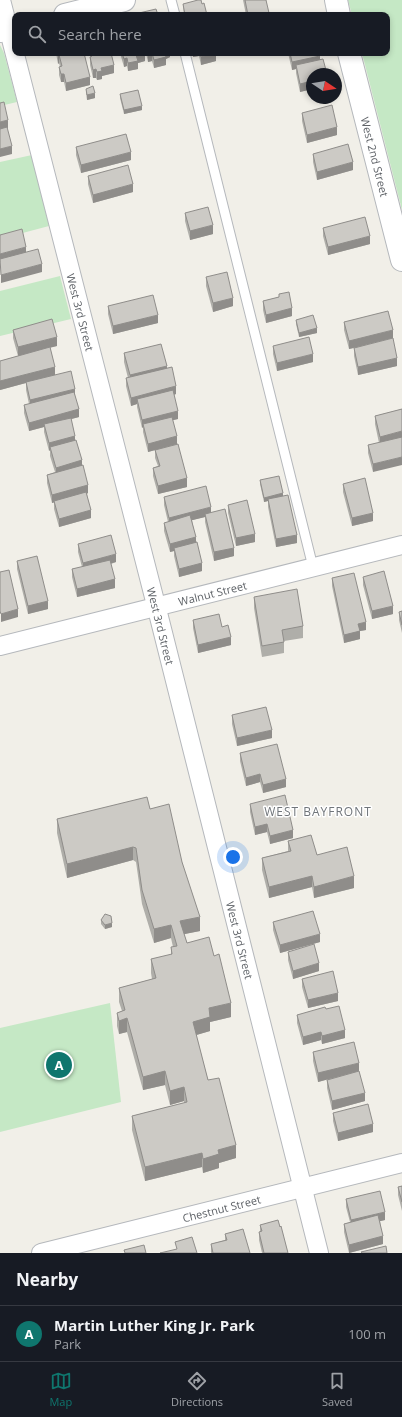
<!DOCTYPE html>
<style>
body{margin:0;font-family:"Open Sans",sans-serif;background:#242831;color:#f1f3f6}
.compass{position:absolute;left:306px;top:68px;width:36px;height:36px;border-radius:50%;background:#171b24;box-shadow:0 2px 6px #0003;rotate:102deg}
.you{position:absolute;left:233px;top:857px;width:14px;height:14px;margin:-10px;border:3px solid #fff;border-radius:50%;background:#1a73e8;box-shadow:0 0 0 6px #1a73e833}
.badge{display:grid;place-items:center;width:26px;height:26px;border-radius:50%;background:#0f766e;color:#fff;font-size:13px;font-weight:700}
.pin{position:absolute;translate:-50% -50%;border:2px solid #fff;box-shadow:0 1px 4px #0006}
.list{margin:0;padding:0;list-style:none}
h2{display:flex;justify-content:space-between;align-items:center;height:52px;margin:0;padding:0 16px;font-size:17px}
h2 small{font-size:13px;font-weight:400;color:#9ea1a6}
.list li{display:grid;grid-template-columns:26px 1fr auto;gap:12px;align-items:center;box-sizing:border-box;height:56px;padding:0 16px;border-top:1px solid #363941}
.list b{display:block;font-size:15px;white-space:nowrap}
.list p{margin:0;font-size:13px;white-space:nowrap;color:#9ea1a6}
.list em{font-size:13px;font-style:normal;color:#9ea1a6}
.icon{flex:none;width:22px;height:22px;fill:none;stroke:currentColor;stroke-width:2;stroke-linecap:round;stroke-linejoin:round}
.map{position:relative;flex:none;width:402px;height:1253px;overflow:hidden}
.search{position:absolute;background:#171b24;box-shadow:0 2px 6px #0003;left:12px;right:12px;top:12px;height:44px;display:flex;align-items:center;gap:10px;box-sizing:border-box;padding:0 14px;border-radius:8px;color:#9ea1a6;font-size:15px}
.sheet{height:108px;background:#171b24}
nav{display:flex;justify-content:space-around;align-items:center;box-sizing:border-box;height:56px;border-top:1px solid #363941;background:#171b24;font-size:11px;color:#9ea1a6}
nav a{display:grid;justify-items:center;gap:2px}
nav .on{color:#0f766e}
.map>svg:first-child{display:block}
.green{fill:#c5e8c5}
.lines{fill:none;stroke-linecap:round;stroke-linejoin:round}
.service-casing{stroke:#b5b8bc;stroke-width:11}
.minor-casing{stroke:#b5b8bc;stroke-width:20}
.tertiary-casing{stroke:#b5b8bc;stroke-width:24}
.service{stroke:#fff;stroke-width:9}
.minor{stroke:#fff;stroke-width:18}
.tertiary{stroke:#fff;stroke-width:22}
.wall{fill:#afaea9}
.shaded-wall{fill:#8f8d8a}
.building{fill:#cccac5;stroke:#8f8d8a}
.labels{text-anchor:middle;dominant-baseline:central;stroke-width:3;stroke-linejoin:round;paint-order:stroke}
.street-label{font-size:11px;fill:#5f6368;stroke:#fff}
.neighbourhood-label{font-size:12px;letter-spacing:1px;fill:#70757a;stroke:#fff}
</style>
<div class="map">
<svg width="402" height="1253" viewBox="0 0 402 1253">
<rect width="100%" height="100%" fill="#f1efe8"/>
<g class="green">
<polygon points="348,0 402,0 402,210 362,53 387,53 387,15 352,15"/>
<polygon points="0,45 4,53 17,102 0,106"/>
<polygon points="32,155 49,226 0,239 0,162"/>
<polygon points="60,276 71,319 0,336 0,291"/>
<polygon points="110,1003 121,1102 0,1132 0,1028"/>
</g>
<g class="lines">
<defs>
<g id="service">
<polyline points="171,0 175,15"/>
<polyline points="185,53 313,567"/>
</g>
<g id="minor">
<path id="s1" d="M1 0 156 605 319 1253"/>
<path id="s2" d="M0 646 402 545"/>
<path id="s3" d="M41 1253 402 1163"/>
</g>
<g id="tertiary">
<polyline points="336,0 339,15"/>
<polyline points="65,15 124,0"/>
<polyline points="0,31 15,27"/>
<path id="s4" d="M349 53 402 260"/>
</g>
</defs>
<use href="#service" class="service-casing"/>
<use href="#minor" class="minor-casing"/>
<use href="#tertiary" class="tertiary-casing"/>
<use href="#service" class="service"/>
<use href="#minor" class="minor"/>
<use href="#tertiary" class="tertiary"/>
</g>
<g class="wall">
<polygon points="243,0 266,0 269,15 246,15"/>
<polygon points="183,4 202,4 207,15 184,15"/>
<polygon points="56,53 84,53 90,85 66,91 64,82 61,82 59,75 59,67 60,67 59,63 58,64"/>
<polygon points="90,53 111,53 114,73 102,76 102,79 97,80 96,78 93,78 90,65 90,57 91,57"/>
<polygon points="120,53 145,53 145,61 138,63 138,69 128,71 127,66 124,67"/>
<polygon points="146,53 170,53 170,57 166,59 166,65 154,68 152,61 148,62"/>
<polygon points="192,53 216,53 216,61 201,65 199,56 193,57"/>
<polygon points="288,53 319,53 312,74 312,89 300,92 296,73 296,69 292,70"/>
<polygon points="86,89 95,98 87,100 86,93"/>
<polygon points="120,94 142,110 124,114 120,98"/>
<polygon points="302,113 337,135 307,143 302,121"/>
<polygon points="76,147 131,160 81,173 76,155"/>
<polygon points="313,154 353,170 317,180 313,162"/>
<polygon points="88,176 133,192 93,203 88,184"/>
<polygon points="185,213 213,234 190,240 185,221"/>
<polygon points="323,228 370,244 328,255 323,236"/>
<polygon points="206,277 233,306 213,312 206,286"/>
<polygon points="279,294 292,316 266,323 263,310 263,301 279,297"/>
<polygon points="108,306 158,323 113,334 108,314"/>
<polygon points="296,320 317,333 299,337 296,324"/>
<polygon points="344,322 393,338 365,345 397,366 358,375 354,356 354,348 349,349 344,330"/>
<polygon points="13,330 57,346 50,347 55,375 75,396 79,417 71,419 75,440 88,493 87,494 91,518 59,527 54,509 54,502 52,503 47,483 47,475 55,472 50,456 50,450 49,451 44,432 44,427 29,431 24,413 24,405 29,404 26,390 26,383 0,390 0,361 18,356 13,338"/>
<polygon points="273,346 313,362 277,371 273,354"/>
<polygon points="124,353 167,368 176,394 174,395 178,419 172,420 177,444 187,487 158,494 153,476 153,468 158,466 155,458 155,450 148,452 143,432 143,427 142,428 137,407 137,404 131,406 126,386 126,378 128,378 124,362"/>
<polygon points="402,409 373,472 368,453 368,445 379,443 375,424 375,416"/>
<polygon points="260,480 283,496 297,543 276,547 268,507 268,501 264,502 260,484"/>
<polygon points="343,484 373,521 352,526 343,492"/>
<polygon points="164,497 211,513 234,556 214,561 205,522 205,517 192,520 202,571 179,577 174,556 174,551 170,552 164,531 164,523 168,522 164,505"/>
<polygon points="228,505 255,542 236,546 228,513"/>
<polygon points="78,544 116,562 111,564 115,588 77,597 72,577 72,569 82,567 78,552"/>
<polygon points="17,561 48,609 28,614 17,569"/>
<polygon points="363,577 393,614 372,619 363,585"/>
<polygon points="332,578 366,630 360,631 360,639 344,643 332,586"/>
<polygon points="254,597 303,626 303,638 284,641 284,653 262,657 254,608"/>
<polygon points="402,611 402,633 399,620 399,612"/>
<polygon points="193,620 222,627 231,645 198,653 193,628"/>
<polygon points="232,715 272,738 237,746 232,724"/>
<polygon points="240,753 286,787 263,793 260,782 246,786 240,761"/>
<polygon points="250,804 293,838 270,844 267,832 255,835 250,812"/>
<polygon points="150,809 182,862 200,931 184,934 187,943 231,1017 210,1022 210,1031 196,1035 208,1080 236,1158 219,1163 219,1168 203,1173 202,1167 145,1181 132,1130 132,1116 184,1103 184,1101 170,1105 165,1085 143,1090 127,1032 119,1034 117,1026 117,1013 122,1011 119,1002 119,988 152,979 151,973 151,959 171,955 171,947 173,947 171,938 154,943 142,904 136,862 133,860 67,878 57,833 57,819"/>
<polygon points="288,841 317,855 354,888 314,898 312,887 269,898 262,870 262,858 288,851"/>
<polygon points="101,920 112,927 105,929 101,924"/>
<polygon points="273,922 320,942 280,953 273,930"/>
<polygon points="288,952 319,971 293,979 288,960"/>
<polygon points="302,979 338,1001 308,1008 302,987"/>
<polygon points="326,1009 345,1038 322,1044 321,1040 303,1045 297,1023 297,1015"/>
<polygon points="313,1052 359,1071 365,1101 332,1110 327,1088 327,1080 332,1078 318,1082 313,1061"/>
<polygon points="333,1113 373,1132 338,1141 333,1121"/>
<polygon points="402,1186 402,1211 398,1195 398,1187"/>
<polygon points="346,1199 385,1220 380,1221 383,1244 349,1253 344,1232 344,1224 350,1222 346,1207"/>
<polygon points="260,1225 280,1227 288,1253 262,1253 259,1240 259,1232 260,1232"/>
<polygon points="225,1234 250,1253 211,1253 211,1244 225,1240"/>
</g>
<g class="shaded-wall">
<polygon points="145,53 145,61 138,63 138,69 128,71 128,63 136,55"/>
<polygon points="152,53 152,61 148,62 148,54"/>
<polygon points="164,53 170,53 170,57 166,59 166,65 154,68 154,60"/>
<polygon points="193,53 199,53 199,56 193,57"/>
<polygon points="216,53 216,61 201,65 201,57"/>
<polygon points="59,55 59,63 58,64 58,56"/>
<polygon points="320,56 320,64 296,65 296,69 292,70 292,62"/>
<polygon points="127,58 127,66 124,67 124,59"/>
<polygon points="114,65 114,73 102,76 102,79 97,80 97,72 101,68"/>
<polygon points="96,69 96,78 93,78 93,70"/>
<rect x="61" y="74" width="3" height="8"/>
<polygon points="90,77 90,85 66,91 66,83"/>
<polygon points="312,81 312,89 300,92 300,84"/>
<polygon points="95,93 95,98 87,100 87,95"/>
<polygon points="142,106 142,110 124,114 124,110"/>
<polygon points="8,120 8,128 0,130 0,122"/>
<polygon points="337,127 337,135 307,143 307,135"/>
<polygon points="12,146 12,154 0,157 0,149"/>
<polygon points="131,152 131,160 81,173 81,165"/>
<polygon points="353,162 353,170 317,180 317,172"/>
<polygon points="133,184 133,192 93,203 93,195"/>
<polygon points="213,225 213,234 190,240 190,231"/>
<polygon points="370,236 370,244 328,255 328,247"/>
<polygon points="26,247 26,255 0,262 0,254"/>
<polygon points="42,264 42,272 1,283 1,275"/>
<polygon points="233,298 233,306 213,312 213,303"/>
<polygon points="292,308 292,316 266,323 266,315"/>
<polygon points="158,315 158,323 113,334 113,326"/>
<polygon points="317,328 317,333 299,337 299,333"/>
<polygon points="393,330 393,338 349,349 349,341"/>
<polygon points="57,337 57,346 18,356 18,347"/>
<polygon points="313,354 313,362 277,371 277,363"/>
<polygon points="397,358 397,366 358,375 358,367"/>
<polygon points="167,366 167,374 130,383 130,375"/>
<polygon points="55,367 55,375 0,390 0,381"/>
<polygon points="176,386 176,394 138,404 137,399 137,404 131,406 131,398"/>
<polygon points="75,389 75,397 30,408 30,400"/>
<polygon points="79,409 79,417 45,426 44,424 44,427 29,431 29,423"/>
<polygon points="178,411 178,419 144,427 143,424 143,427 142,428 142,420"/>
<polygon points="402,431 402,439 380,445 380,437"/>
<polygon points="75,436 75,444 50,447 50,450 49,451 49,443"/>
<polygon points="177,436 177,444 148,452 148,444"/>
<polygon points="402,457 402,465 373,472 373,464"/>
<polygon points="82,460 82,468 56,476 56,468"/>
<polygon points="187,478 187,487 158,494 158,486"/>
<polygon points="88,485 88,493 52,503 52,495"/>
<polygon points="283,493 283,498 268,499 268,501 264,502 264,498"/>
<polygon points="211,507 211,515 205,514 205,517 169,526 169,518"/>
<polygon points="91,510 91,518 59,527 59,519"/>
<polygon points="373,513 373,521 352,526 352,518"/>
<polygon points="255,534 255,542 236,546 236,538"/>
<polygon points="297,535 297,543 276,547 276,539"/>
<polygon points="196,537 196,545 174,548 174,551 170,552 170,544"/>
<polygon points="234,548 234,556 214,561 214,552"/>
<polygon points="116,554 116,562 83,571 83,563"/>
<polygon points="202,563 202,571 179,577 179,569"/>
<polygon points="115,579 115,588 77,597 77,589"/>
<polygon points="48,601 48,609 28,614 28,606"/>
<polygon points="393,606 393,614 372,619 372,611"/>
<polygon points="18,609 18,617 1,622 1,614"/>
<polygon points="366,622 366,630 360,631 360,639 344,643 344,635 358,624"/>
<polygon points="231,637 231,645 198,653 198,645"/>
<polygon points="272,730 272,738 237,746 237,738"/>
<polygon points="260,774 260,782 246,786 246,778"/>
<polygon points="286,779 286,787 263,793 263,785"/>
<polygon points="267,824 267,832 255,835 255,827"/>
<polygon points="293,830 293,838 270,844 270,836"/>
<polygon points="133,847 133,860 67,878 67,864"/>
<polygon points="312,876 312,887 269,898 269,887"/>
<polygon points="354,876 354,888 314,898 314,887"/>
<polygon points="200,917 200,931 180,935 180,921"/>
<polygon points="112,923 112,927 105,929 105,925"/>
<polygon points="171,925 171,938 154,943 154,929"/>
<polygon points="320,934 320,942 280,953 280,945"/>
<polygon points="319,963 319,971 293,979 293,971"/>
<polygon points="338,993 338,1001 308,1008 308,1000"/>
<polygon points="231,1003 231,1017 210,1022 210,1031 193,1036 193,1022 209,1008"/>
<polygon points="127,1018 127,1032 119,1034 119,1021"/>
<polygon points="345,1030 345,1038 322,1044 322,1036"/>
<polygon points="321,1032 321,1040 303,1045 303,1037"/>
<polygon points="359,1063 359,1071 318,1082 318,1073"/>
<polygon points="165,1071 165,1085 143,1090 143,1077"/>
<polygon points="184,1087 184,1101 170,1105 170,1091"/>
<polygon points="365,1093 365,1101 332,1110 332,1101"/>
<polygon points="373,1124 373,1132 338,1141 338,1133"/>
<polygon points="236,1145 236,1158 219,1163 219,1168 203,1173 203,1159 218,1150"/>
<polygon points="202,1153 202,1167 145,1181 145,1167"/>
<polygon points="385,1212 385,1220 351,1228 351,1220"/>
<polygon points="383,1236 383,1244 349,1253 349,1245"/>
</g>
<g class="building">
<polygon points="198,0 201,0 202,4 204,3 207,15 185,15 183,4"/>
<polygon points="245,0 266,0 269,13 262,15 248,15"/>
<polygon points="156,9 158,15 139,15 139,13"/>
<polygon points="286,13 286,15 279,15"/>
<polygon points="57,53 84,53 90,77 66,83 64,74 61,74 59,67 62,66 59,55 58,56"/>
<polygon points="92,53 111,53 114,65 101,68 102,71 97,72 96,69 93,70 90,57 92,56"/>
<polygon points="122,53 145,53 136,55 138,61 128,63 127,58 124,59"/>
<polygon points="148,53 165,53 166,57 154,60 152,53 148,54"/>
<polygon points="200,53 216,53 201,57"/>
<polygon points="290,53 319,53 320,56 292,62"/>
<polygon points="323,59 327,74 312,74 312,81 300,84 296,65"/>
<polygon points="93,86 95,93 87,95 86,89"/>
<polygon points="138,90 142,106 124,110 120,94"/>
<polygon points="4,102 8,120 0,122 0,103"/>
<polygon points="332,105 337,127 307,135 302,113"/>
<polygon points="7,127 12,146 0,149 0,129"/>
<polygon points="126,134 131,152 81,165 76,147"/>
<polygon points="348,144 353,162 317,172 313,154"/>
<polygon points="128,165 133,184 93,195 88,176"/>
<polygon points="208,207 213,225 190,231 185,213"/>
<polygon points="365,217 370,236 328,247 323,228"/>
<polygon points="22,229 26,247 0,254 0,235"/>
<polygon points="38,249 42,264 1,275 0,259"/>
<polygon points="227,272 233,298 213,303 206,277"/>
<polygon points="289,292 292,308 266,315 263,301 279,297 279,294"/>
<polygon points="153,295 158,315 113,326 108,306"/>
<polygon points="388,311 393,330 349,341 344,322"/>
<polygon points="313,315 317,328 299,333 296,320"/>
<polygon points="52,319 57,337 18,347 13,330"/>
<polygon points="309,337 313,354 277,363 273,346"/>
<polygon points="393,338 397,358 358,367 354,348"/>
<polygon points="161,344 167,366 130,375 124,353"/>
<polygon points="50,347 55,367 0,381 0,361"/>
<polygon points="172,367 176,386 131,398 126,378"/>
<polygon points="71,371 75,389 30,400 26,382"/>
<polygon points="173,390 178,411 142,420 137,399"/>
<polygon points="74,392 79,409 29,423 24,405"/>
<polygon points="402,409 402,431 380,437 375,416"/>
<polygon points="172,417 177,436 148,444 143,424"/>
<polygon points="71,418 75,436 49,443 44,424"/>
<polygon points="402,437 402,457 373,464 368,445"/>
<polygon points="76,440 82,460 56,468 50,447"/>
<polygon points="178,444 187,478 158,486 153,468 160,466 155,450"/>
<polygon points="83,465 88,485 52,495 47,475"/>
<polygon points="279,476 283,493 264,498 260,480"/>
<polygon points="365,478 373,513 352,518 343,484"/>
<polygon points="206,486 211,507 169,518 164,497"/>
<polygon points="86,492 91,510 59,519 54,501"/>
<polygon points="288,495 297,535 276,539 268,499"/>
<polygon points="247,500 255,534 236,538 228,505"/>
<polygon points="225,509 234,548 214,552 205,514"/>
<polygon points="190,515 196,537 170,544 164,523"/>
<polygon points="111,535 116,554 83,563 78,544"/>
<polygon points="197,542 202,563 179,569 174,548"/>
<polygon points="37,556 48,601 28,606 17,561"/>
<polygon points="110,560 115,579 77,589 72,569"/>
<polygon points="9,570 18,609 1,614 0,611 0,572"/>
<polygon points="384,571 393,606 372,611 363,577"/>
<polygon points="354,573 366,622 358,624 360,631 344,635 332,578"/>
<polygon points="297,589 303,626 282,630 284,642 262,646 254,597"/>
<polygon points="402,611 402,625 399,612"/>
<polygon points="219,614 222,627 228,625 231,637 198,645 193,620"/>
<polygon points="266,707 272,730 237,738 232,715"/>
<polygon points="277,744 286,779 263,785 260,774 246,778 240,753"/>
<polygon points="285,795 293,830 270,836 267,824 255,827 250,804"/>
<polygon points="147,797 150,809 169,804 182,862 200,917 180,921 187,943 209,937 214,956 219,954 231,1003 209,1008 210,1017 193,1022 208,1080 219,1078 236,1145 218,1150 219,1154 203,1159 202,1153 145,1167 132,1116 187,1102 184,1087 170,1091 165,1071 143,1077 127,1018 119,1021 117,1013 125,1010 119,988 156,978 151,959 172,954 171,947 177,946 171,925 154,929 142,890 136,848 133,847 67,864 57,819"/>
<polygon points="311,835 317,855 347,847 354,876 314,887 312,876 269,887 262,858 291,851 288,841"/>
<polygon points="313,911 320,934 280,945 273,922"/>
<polygon points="105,914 111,916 112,923 105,925 101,920"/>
<polygon points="314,944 319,963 293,971 288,952"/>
<polygon points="333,971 338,993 308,1000 302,979"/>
<polygon points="339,1006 345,1030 322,1036 321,1032 303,1037 297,1015 325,1007 326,1009"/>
<polygon points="354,1042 359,1063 318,1073 313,1052"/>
<polygon points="359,1071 365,1093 332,1101 327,1080"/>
<polygon points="368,1104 373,1124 338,1133 333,1113"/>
<polygon points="402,1186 402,1202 398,1187"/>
<polygon points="380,1191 385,1212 351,1220 346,1199"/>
<polygon points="378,1215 383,1236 349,1245 344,1224"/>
<polygon points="278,1220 280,1227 281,1226 288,1253 264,1253 259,1232 262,1231 260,1225"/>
<polygon points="243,1229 250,1253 213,1253 211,1244 227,1240 225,1234"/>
<polygon points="192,1237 197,1253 160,1253 177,1249 175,1242"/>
<polygon points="144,1245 146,1253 125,1253 124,1250"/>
<polygon points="386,1246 387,1253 362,1253 361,1252"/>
</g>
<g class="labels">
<g class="street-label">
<text stroke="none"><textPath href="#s4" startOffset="107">West 2nd Street</textPath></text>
<text stroke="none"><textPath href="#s1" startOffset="322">West 3rd Street</textPath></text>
<text stroke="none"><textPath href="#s2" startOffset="219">Walnut Street</textPath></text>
<text stroke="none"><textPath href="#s1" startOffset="646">West 3rd Street</textPath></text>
<text stroke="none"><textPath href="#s1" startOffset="970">West 3rd Street</textPath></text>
<text stroke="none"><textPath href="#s3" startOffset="186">Chestnut Street</textPath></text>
</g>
<g class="neighbourhood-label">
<text x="318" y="811">WEST BAYFRONT</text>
</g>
</g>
</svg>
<svg class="compass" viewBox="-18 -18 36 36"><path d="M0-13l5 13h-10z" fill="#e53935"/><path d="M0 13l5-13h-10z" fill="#9ea1a6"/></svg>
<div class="you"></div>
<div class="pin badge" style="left:59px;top:1065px">A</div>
<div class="search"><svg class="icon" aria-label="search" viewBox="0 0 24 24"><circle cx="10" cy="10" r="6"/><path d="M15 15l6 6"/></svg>Search here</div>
</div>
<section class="sheet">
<h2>Nearby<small></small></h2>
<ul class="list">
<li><span class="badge">A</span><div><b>Martin Luther King Jr. Park</b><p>Park</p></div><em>100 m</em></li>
</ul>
</section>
<nav>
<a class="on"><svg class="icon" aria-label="map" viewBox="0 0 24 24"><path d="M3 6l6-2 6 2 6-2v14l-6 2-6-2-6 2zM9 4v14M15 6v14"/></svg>Map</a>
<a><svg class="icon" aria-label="directions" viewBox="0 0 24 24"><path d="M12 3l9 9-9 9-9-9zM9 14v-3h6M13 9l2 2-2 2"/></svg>Directions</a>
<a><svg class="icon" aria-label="saved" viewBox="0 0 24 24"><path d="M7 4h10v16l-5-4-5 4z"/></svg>Saved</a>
</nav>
